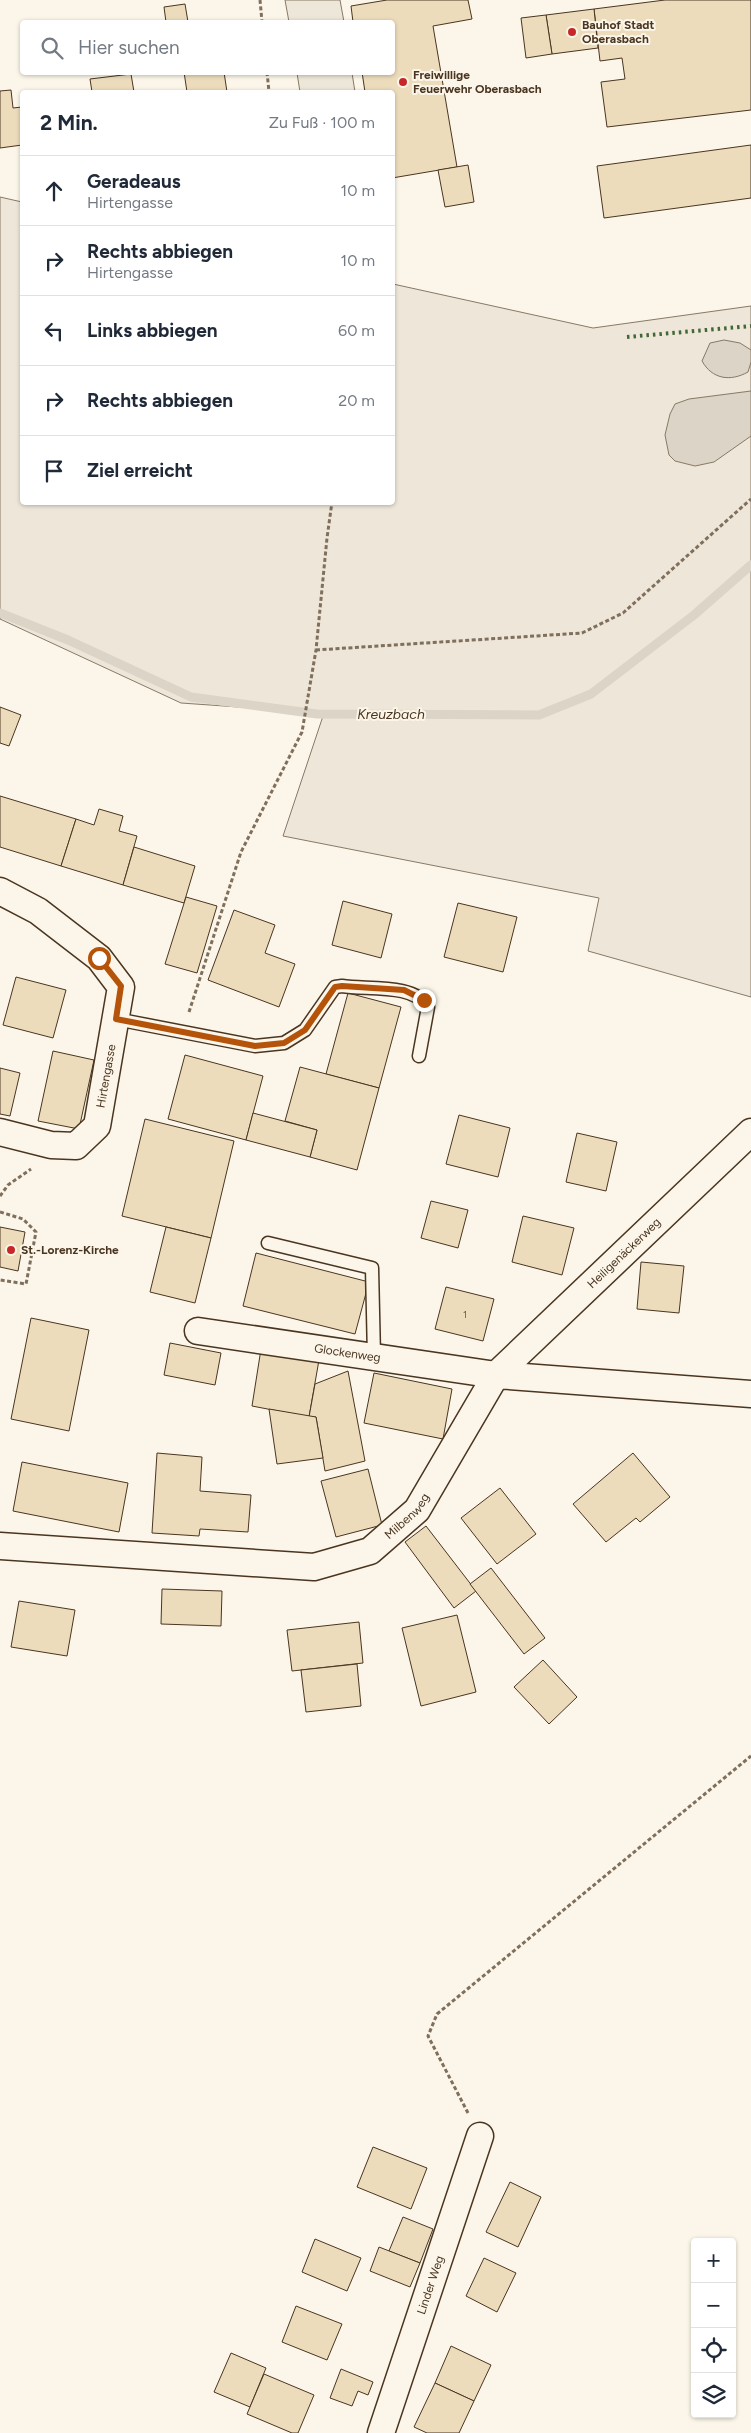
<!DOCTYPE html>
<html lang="de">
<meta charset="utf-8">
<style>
body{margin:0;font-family:Figtree,sans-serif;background:#f6f6f7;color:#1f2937}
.controls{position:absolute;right:15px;bottom:15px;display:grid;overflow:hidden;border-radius:5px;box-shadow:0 1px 4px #0004}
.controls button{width:45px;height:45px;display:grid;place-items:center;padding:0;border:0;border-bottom:1px solid #e0e1e3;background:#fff;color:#1f2937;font:25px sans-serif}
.stop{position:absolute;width:15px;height:15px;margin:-11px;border:4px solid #b45309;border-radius:50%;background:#fff}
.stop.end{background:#b45309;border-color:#fff;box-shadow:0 1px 5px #0008}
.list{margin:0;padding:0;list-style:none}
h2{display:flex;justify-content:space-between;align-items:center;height:65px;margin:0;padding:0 20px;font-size:21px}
h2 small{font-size:16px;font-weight:400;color:#747a83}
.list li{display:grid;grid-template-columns:32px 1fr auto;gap:15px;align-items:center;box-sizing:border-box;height:70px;padding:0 20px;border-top:1px solid #e0e1e3}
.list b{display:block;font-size:19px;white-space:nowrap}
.list p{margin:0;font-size:16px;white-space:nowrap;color:#747a83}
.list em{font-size:16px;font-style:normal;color:#747a83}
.icon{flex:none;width:28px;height:28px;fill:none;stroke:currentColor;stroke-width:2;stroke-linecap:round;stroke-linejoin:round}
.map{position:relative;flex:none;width:751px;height:2433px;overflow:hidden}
.search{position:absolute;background:#fff;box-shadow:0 1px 4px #0004;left:20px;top:20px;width:375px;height:55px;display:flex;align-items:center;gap:12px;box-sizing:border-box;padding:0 18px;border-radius:5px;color:#747a83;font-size:19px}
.panel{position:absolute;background:#fff;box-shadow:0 1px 4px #0004;left:20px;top:90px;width:375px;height:415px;border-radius:5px}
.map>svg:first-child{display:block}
.green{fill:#ede6d9;stroke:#887966}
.parking{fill:#ede7d9;stroke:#887966}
.water{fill:#dcd4c6;stroke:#887966}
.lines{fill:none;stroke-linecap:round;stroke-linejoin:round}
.stream{stroke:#dcd4c6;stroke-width:9}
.building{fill:#ecdcbc;stroke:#4a3520}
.lane-casing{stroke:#4a3520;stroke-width:15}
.street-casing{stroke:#4a3520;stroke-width:29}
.path{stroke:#7f6f5c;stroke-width:3;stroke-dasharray:4 2.5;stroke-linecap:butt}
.lane{stroke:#fbf6e9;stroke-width:12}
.street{stroke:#fbf6e9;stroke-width:26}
.hedge{stroke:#436837;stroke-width:4;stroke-dasharray:2.5 4;stroke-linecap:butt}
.route{stroke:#b45309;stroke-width:6}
.poi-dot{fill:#c62828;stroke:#fbf6e9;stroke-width:2}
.labels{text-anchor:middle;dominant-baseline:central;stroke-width:4;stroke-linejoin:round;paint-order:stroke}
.number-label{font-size:10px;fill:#725f47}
.poi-label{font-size:12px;font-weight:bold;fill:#4a3520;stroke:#fbf6e9;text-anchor:start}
.street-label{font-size:12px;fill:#4a3520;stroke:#fbf6e9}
.water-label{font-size:14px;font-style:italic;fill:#4a3520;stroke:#fbf6e9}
</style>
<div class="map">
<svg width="751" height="2433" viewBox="0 0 751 2433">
<rect width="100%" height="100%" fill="#fbf6e9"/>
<polygon class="green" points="0,197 22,202 22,502 392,502 393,284 593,328 751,306 751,997 588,951 599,898 283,836 324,713 181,703 0,619"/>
<g class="parking">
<polygon points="285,0 340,0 344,22 289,22"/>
<polygon points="297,73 352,73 355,92 300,92"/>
</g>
<g class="water">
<path d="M724 340 740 343 751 350V362L748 372C730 382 712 379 702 361L710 343Z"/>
<polygon points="751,391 751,436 714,462 695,466 675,461 669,455 665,435 670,414 675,404 689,399"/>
</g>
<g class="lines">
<polyline class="stream" points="0,613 68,640 191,697 317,714 539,715 591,694 694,615 751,565"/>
</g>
<g class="building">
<polygon points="387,0 468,0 472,19 433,26 457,167 392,178 392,92 365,92 362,72 392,72 392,22 353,22 351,6"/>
<polygon points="665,0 751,0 751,110 607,127 601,82 625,79 622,58 600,61 594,9"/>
<polygon points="185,4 188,22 166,22 164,7"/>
<polygon points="594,9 598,48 552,54 546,15"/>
<polygon points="546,15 552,54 526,58 521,18"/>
<polygon points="184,72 224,72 227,92 187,92"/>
<polygon points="131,74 134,92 92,92 90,79"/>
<polygon points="11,90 13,108 22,107 22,145 0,148 0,91"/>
<polygon points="751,145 751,198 604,218 597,166"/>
<polygon points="468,165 474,202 445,207 438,170"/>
<polygon points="0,707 21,715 9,746 0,743"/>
<polygon points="0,796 76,819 61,866 0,847"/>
<polygon points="99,809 123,816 119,831 137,836 123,885 61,866 76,819 94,825"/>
<polygon points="134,847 195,866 184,903 123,885"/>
<polygon points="186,897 217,906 197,973 165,964"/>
<polygon points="343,901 392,914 381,958 332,945"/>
<polygon points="458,903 517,917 503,972 444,957"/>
<polygon points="234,910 275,925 265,953 295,964 279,1007 208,980"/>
<polygon points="16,977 66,990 53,1038 3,1025"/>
<polygon points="348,993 401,1007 379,1088 326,1074"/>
<polygon points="53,1051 94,1060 79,1129 38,1121"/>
<polygon points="185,1055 263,1076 246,1140 168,1119"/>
<polygon points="300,1067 379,1088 357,1170 310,1157 317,1130 285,1121"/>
<polygon points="0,1068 20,1073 10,1116 0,1114"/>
<polygon points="253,1113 317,1130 310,1157 246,1140"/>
<polygon points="459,1115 510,1128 498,1177 446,1164"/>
<polygon points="145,1119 234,1141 211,1238 122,1216"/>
<polygon points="577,1133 617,1142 606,1191 566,1182"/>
<polygon points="431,1201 468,1210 458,1248 421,1238"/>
<polygon points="523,1216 574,1228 562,1275 512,1262"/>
<polygon points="0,1227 25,1232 18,1271 0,1267"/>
<polygon points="166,1227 211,1238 195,1303 150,1292"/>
<polygon points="256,1253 369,1282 355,1334 243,1306"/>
<polygon points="641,1262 684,1266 679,1313 637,1309"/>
<polygon points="446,1287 494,1299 483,1341 435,1329"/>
<polygon points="31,1318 89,1330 69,1431 11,1419"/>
<polygon points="170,1343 221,1353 215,1385 164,1375"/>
<polygon points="261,1349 319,1360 309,1417 252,1406"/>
<polygon points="348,1371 365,1461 325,1471 316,1417 309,1417 315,1384"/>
<polygon points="374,1373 452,1389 443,1439 364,1423"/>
<polygon points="269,1409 316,1417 323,1458 277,1464"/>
<polygon points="157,1453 202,1457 200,1491 251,1495 248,1532 200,1529 199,1536 152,1533"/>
<polygon points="633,1453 670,1497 640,1522 636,1518 606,1542 573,1504"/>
<polygon points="22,1462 128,1483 119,1532 13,1511"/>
<polygon points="368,1469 382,1525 336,1537 321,1481"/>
<polygon points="500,1488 536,1534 497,1564 461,1518"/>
<polygon points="426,1526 476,1591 454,1608 405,1542"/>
<polygon points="491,1568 545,1638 524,1654 470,1584"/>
<polygon points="162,1589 222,1591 221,1626 161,1624"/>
<polygon points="19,1601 75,1610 67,1656 11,1647"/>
<polygon points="457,1615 476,1692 421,1706 402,1628"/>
<polygon points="359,1622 363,1663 292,1671 287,1630"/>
<polygon points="543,1660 577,1697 549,1724 514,1687"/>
<polygon points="357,1664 361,1706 306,1712 301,1670"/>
<polygon points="373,2147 427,2168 411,2209 357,2187"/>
<polygon points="510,2182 541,2197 518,2247 486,2232"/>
<polygon points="403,2217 433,2229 420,2263 389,2251"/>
<polygon points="315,2239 361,2258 347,2291 302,2272"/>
<polygon points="379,2247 420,2263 410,2287 370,2271"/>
<polygon points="484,2258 516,2273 497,2312 466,2296"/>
<polygon points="296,2306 342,2324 327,2360 282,2342"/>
<polygon points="451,2346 491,2365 474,2401 435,2383"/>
<polygon points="231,2353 266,2368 250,2407 214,2392"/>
<polygon points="341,2369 373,2382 368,2395 358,2391 352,2406 330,2398"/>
<polygon points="264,2374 314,2395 298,2433 292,2433 247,2414"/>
<polygon points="435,2383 474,2401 459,2433 427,2433 414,2427"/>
</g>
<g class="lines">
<defs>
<g id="lane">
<path d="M116 1019 255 1046 284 1043 305 1030 335 987 342 986C367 990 414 983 428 1007L419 1056"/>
<polyline points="268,1243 372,1268 374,1357"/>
</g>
<g id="street">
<polyline points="0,891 38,911 99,958 121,987 97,1126 76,1146 51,1145 0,1132"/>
<path id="s1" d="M198 1331 496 1375 751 1132"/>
<path id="s2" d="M0 1546 314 1567 370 1551 417 1510 496 1375 751 1394"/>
<path id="s3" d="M381 2433 480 2136"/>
</g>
</defs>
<use href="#lane" class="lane-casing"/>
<use href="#street" class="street-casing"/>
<g class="path">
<polyline points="260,0 262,22"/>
<polyline points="267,72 269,92"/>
<polyline points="316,650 582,633 623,613 751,499"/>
<polyline points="189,1012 241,852 302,732 316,650 327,538 332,502"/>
<polyline points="0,1196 8,1185 31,1169"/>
<polyline points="0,1212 23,1219 36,1232 26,1284 0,1280"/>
<polyline points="468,2113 428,2036 437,2014 751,1756"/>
</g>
<use href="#lane" class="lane"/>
<use href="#street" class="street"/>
<polyline class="hedge" points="627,337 751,326"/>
</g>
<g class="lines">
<polyline class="route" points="99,958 121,986 116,1019 255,1046 284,1043 305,1030 335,987 342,986 404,990 424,1000"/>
</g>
<g class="poi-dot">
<circle cx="572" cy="32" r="5"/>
<circle cx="403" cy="82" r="5"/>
<circle cx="11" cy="1250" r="5"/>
</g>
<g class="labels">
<g class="number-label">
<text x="465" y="1314">1</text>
</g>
<g class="poi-label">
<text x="582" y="25">Bauhof Stadt<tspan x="582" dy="14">Oberasbach</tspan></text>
<text x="413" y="75">Freiwillige<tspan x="413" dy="14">Feuerwehr Oberasbach</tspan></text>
<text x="21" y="1250">St.-Lorenz-Kirche</text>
</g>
<g class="street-label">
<text transform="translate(106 1076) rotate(-80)">Hirtengasse</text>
<text stroke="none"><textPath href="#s1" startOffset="478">Heiligenäckerweg</textPath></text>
<text stroke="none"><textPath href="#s1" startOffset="151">Glockenweg</textPath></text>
<text stroke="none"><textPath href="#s2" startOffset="424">Milbenweg</textPath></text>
<text stroke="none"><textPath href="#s3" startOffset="156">Linder Weg</textPath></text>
</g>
<g class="water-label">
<text x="391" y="714">Kreuzbach</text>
</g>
</g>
</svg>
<div class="controls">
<button>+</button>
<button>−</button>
<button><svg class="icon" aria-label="locate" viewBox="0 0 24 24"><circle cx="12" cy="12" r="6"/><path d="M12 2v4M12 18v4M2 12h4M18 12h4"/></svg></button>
<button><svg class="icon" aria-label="layers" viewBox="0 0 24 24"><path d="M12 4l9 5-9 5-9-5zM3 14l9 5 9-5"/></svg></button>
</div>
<div class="stop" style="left:99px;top:958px"></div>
<div class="stop end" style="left:424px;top:1000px"></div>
<div class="search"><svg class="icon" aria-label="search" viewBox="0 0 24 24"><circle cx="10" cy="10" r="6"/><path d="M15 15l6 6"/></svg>Hier suchen</div>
<section class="panel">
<h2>2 Min.<small>Zu Fuß · 100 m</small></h2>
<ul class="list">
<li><svg class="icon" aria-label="ahead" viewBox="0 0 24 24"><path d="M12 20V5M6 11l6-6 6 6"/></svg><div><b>Geradeaus</b><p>Hirtengasse</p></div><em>10 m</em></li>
<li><svg class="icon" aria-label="right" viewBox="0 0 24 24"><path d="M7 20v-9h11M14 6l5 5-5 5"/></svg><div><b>Rechts abbiegen</b><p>Hirtengasse</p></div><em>10 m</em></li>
<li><svg class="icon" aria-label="left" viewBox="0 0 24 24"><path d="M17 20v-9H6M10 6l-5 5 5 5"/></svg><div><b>Links abbiegen</b></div><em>60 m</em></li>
<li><svg class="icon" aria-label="right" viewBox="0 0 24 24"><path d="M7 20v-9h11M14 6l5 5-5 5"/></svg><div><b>Rechts abbiegen</b></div><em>20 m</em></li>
<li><svg class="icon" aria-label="arrive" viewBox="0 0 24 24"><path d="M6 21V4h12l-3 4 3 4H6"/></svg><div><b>Ziel erreicht</b></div></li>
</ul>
</section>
</div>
